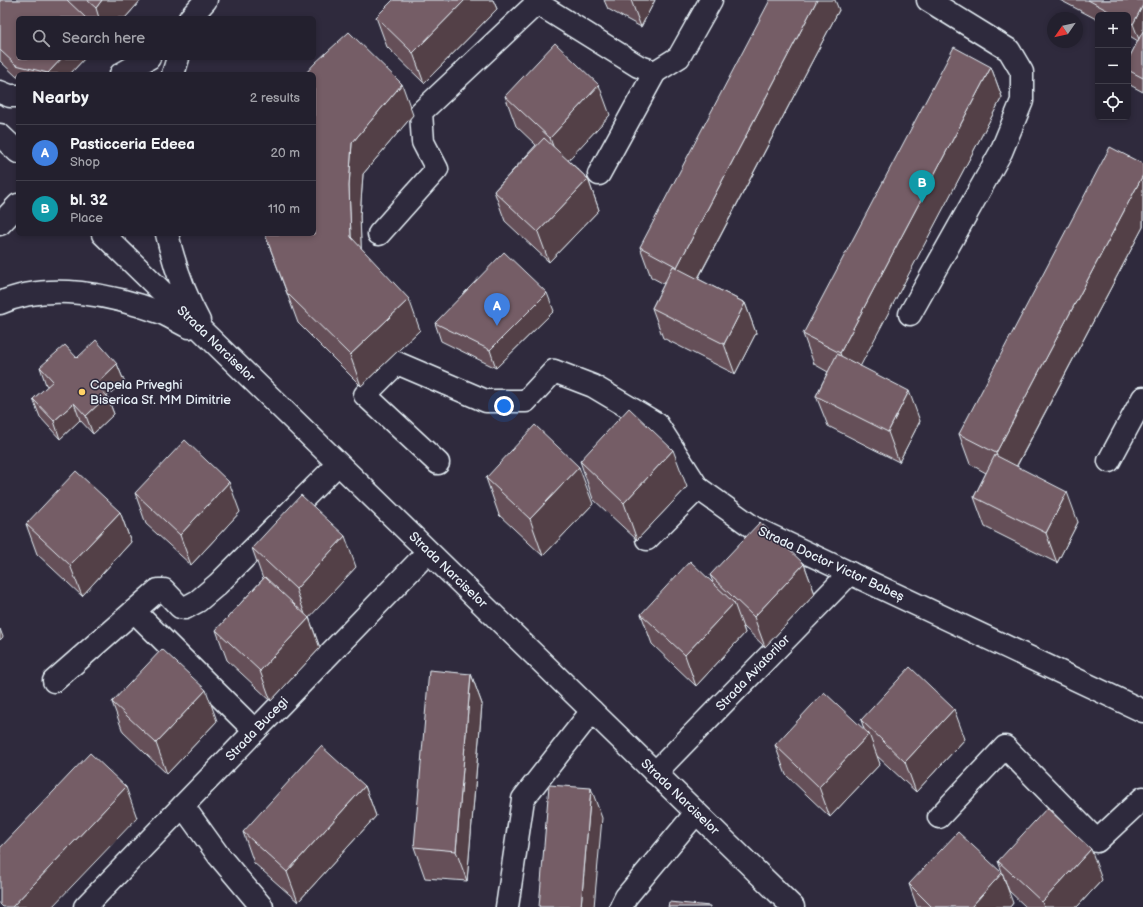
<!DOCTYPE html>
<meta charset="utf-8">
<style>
body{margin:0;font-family:"Balsamiq Sans",sans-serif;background:#2b2836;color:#f1f3f6}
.controls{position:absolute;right:12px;top:12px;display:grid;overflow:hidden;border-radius:6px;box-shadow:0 2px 6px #0003}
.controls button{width:36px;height:36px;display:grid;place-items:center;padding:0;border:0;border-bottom:1px solid #403e4a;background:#23202e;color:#f1f3f6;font:20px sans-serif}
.compass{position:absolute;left:1047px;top:12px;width:36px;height:36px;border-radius:50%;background:#23202e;box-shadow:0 2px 6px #0003;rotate:236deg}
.you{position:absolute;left:504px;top:406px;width:14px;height:14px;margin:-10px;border:3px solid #fff;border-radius:50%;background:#1a73e8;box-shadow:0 0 0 6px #1a73e833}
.badge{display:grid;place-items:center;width:26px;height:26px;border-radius:50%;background:#0b8043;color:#fff;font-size:13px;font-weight:700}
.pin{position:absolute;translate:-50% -33px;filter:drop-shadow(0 1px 2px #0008)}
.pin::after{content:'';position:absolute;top:21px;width:14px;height:12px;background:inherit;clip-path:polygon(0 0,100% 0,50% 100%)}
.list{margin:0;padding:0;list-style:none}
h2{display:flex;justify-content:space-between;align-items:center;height:52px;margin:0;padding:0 16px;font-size:17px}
h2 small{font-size:13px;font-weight:400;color:#a3a3aa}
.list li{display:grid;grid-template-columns:26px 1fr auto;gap:12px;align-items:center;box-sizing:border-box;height:56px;padding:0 16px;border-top:1px solid #403e4a}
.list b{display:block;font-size:15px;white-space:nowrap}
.list p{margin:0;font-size:13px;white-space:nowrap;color:#a3a3aa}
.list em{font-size:13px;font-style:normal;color:#a3a3aa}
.icon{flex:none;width:22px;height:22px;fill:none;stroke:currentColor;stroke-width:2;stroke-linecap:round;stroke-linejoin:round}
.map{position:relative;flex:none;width:1143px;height:907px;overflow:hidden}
.search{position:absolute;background:#23202e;box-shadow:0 2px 6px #0003;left:16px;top:16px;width:300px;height:44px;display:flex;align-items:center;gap:10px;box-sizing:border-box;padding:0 14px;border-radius:6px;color:#a3a3aa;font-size:15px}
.panel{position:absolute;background:#23202e;box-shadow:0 2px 6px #0003;left:16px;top:72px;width:300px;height:164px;border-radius:6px}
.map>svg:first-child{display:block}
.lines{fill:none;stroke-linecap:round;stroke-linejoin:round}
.minor-casing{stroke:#e8f1f8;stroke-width:25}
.major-casing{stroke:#e8f1f8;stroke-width:25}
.minor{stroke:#2f2a3d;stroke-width:22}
.major{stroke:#2f2a3d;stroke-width:22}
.wall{fill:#655058;stroke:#e8f1f8}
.shaded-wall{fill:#524147;stroke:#e8f1f8}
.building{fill:#755d66;stroke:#e8f1f8}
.poi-dot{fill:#ffd166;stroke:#2f2a3d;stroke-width:1.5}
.labels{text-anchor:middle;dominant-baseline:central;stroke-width:3;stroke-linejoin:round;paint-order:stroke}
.street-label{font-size:13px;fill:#e8f1f8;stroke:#2f2a3d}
.poi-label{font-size:13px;fill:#e8f1f8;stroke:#2f2a3d;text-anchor:start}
</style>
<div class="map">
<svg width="1143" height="907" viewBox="0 0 1143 907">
<rect width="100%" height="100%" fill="#2f2a3d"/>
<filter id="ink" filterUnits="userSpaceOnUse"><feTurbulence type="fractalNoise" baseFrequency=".025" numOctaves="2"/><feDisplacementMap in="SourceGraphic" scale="8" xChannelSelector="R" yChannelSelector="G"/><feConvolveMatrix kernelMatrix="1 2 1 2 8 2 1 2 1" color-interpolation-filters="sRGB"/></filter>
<g filter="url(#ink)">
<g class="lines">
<defs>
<g id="minor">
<polyline points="537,3 638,66 655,72 679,57 711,0"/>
<polyline points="0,135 18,152"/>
<polyline points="599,174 655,72"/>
<polyline points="379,234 437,169 423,142 421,112 537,3 538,0"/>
<polyline points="910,314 1001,152 1022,101 1022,72 1009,50 928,0"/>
<polyline points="1109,461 1143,398"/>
<polyline points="438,463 365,395 397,363 486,401 526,401 554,371 593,386 657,424 698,488 754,528 1143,711"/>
<polyline points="647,539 698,488"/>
<polyline points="134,611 255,731"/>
<polyline points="54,681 158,590 164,590 180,607 185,608 198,601 218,584 338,464"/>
<polyline points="655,773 850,573"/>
<polyline points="183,806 219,856 262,907"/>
<polyline points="939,817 1005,747 1097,841 1143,798"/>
<polyline points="85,907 428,552"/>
<polyline points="507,907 523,799 592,711"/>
<polyline points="621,907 626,897 696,813"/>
</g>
<g id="major">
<polyline points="190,18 206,0"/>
<polyline points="121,74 149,58"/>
<polyline points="173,74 178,58"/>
<polyline points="0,92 10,96 18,96"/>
<polyline points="0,224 18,205"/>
<polyline points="103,234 793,907"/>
<path d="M167 234C174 264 184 294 199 321"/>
<path d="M0 303C49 281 113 295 162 313 171 317 180 323 189 327"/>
</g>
</defs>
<use href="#minor" class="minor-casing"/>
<use href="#major" class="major-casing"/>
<use href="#minor" class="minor"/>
<use href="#major" class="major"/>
</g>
<g class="wall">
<polygon points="0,0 141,0 125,18 18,18 85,58 70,74 18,74 18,78 0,61"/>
<polygon points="393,0 493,0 497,9 424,83 387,47 376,17"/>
<polygon points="604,0 655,0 641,27 608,9"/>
<polygon points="1060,0 1143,0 1143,92 1130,85 1128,79 1128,60 1138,41 1128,35 1128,15 1098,15 1098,20"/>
<polygon points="839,10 698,279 745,303 756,333 735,374 663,338 652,308 664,284 651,277 640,247"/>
<polygon points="991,67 1002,97 860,366 920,421 899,462 828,426 816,396 828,372 814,364 803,334"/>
<polygon points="314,74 413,115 363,174 360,216 361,248 420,330 361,386 298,323 266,237"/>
<polygon points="505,96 610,115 568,160 588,179 599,210 549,262 505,221 494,191 536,145 516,126"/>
<polygon points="1143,164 1143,227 1017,466 1078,522 1057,563 985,527 974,497 986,473 970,464 959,434"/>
<polygon points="554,311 496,368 441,341 435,323"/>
<polygon points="77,358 117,364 124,381 107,396 114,414 93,434 80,420 60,439 40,417 33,399 48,386 46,385 40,367"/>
<polygon points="580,461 687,487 637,540 593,499"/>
<polygon points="486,478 593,504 543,556 499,515"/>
<polygon points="135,493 240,512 191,565 146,524"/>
<polygon points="120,512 131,542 82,596 37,554 26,524"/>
<polygon points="252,548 356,567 309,617 320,648 271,701 227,660 216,630 263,579"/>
<polygon points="804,564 815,594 765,647 743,626 745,633 696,686 652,644 641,614 713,582 710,575"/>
<polygon points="471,674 482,704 467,881 425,878 414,847"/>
<polygon points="112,702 217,721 167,774 123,732"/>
<polygon points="861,720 965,739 916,792 876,755 880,764 830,817 786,775 775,745 864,729"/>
<polygon points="365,786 376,816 298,902 254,863 243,832"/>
<polygon points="998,861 1102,880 1077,907 1026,907 1009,891"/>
<polygon points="909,884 1013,903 1010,907 917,907"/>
</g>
<g class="shaded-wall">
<polygon points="102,0 141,0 125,18 99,18 96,8"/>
<polygon points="465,0 493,0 497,9 424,83 413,53"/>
<polygon points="631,0 655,0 641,27"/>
<polygon points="817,0 835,0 839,10 688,297 677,267"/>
<polygon points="1143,5 1143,35 1140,42 1133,24"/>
<polygon points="62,58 85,58 70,74 49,74 48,73"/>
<polygon points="991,67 1002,97 851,384 840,353"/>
<polygon points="402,84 413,115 363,174 360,216 362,267 351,237 349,186 352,143"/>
<polygon points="599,85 610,115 561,168 550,138"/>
<polygon points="1143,175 1143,227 1007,484 996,453"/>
<polygon points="588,179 599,210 549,262 538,232"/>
<polygon points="547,293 554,311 496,368 490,350"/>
<polygon points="409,299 420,330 361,386 350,355"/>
<polygon points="745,303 756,333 735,374 724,344"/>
<polygon points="117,364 124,381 102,401 96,384"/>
<polygon points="909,391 920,421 899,462 888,432"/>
<polygon points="107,396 114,414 93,434 86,416"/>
<polygon points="74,403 80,420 60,439 54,421"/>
<polygon points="673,450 687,487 637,540 624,503"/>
<polygon points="579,467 593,504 543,556 530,519"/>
<polygon points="229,482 240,512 191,565 180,535"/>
<polygon points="1067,492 1078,522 1057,563 1046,533"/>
<polygon points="120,512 131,542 82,596 70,565"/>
<polygon points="345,536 356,567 307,620 296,589"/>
<polygon points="804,564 815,594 765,647 754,617"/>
<polygon points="734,603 745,633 696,686 685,655"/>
<polygon points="309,618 320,648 271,701 260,671"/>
<polygon points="0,629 3,637 0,640"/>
<polygon points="471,674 482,704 467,881 456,851"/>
<polygon points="206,690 217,721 167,774 156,743"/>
<polygon points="954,709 965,739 916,792 905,762"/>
<polygon points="869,734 880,764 830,817 819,787"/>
<polygon points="365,786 376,816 298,902 287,872"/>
<polygon points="126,787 137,818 52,907 12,907"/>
<polygon points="591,788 602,818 594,907 581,907"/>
<polygon points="1091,849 1102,880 1077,907 1044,907 1042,902"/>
<polygon points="1002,873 1013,903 1010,907 971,907"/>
</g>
<g class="building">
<polygon points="0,0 67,0 86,18 18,18 18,58 62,58 48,73 16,65 0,50"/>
<polygon points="87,0 102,0 96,8"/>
<polygon points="393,0 465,0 413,53 376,17"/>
<polygon points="770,0 817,0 677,267 640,247"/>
<polygon points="1088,0 1143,0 1143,5 1133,24 1128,21 1128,15 1116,15"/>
<polygon points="1143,31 1143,78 1128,70 1128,60"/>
<polygon points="349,32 402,84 352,143 349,186 351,237 409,299 350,355 287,293 266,237 266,234 314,234 314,74 305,74 315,63"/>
<polygon points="555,43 599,85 550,138 505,96"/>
<polygon points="954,47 991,67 840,353 803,334"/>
<polygon points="544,138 588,179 538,232 494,191"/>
<polygon points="1110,147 1143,164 1143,175 996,453 959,434"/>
<polygon points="504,252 547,293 490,350 435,323"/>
<polygon points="673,266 745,303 724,344 652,308"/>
<polygon points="96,340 117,364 96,384 107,396 86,416 74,403 54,421 33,399 53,381 40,367 65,345 77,358"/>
<polygon points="837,354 909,391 888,432 816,396"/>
<polygon points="629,408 673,450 624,503 580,461"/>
<polygon points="535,425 579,467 530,519 486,478"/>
<polygon points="185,440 229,482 180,535 135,493"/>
<polygon points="995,455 1067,492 1046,533 974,497"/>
<polygon points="76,471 120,512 70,565 26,524"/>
<polygon points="301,495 345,536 296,589 252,548"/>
<polygon points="760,522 804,564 754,617 710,575"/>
<polygon points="690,561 734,603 685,655 641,614"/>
<polygon points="265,577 309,618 260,671 216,630"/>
<polygon points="162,649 206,690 156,743 112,702"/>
<polygon points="910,667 954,709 905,762 861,720"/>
<polygon points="429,670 471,674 456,851 414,847"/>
<polygon points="824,692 869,734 819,787 775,745"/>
<polygon points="321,746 365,786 287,872 243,832"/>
<polygon points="90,753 126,787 12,907 3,907 0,904 0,848"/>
<polygon points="549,785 591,788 581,907 539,907"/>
<polygon points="1047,808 1091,849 1042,902 998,861"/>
<polygon points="958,832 1002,873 971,907 932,907 909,884"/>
<polygon points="669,902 710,906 710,907 668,907"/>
</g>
</g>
<circle class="poi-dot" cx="82" cy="392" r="4"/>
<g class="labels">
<g class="street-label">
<text transform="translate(216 344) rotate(44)">Strada Narciselor</text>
<text transform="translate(831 564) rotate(25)">Strada Doctor Victor Babeș</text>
<text transform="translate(448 570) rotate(44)">Strada Narciselor</text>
<text transform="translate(753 673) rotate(-46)">Strada Aviatorilor</text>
<text transform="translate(257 729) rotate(-46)">Strada Bucegi</text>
<text transform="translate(680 797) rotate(44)">Strada Narciselor</text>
</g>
<g class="poi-label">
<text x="90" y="385">Capela Priveghi<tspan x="90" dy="15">Biserica Sf. MM Dimitrie</tspan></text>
</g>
</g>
</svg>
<div class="controls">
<button>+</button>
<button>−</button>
<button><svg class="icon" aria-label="locate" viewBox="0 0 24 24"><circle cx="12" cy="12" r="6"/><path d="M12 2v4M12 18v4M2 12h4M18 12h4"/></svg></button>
</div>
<svg class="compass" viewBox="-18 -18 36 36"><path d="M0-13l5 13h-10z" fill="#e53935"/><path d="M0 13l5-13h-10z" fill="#a3a3aa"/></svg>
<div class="you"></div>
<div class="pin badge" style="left:497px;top:326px;background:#3f7fe0">A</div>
<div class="pin badge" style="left:922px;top:203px;background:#0f9aa8">B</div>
<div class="search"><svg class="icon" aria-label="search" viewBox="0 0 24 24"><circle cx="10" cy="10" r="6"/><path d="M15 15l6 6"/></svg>Search here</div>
<section class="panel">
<h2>Nearby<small>2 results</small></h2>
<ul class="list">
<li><span class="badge" style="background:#3f7fe0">A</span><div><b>Pasticceria Edeea</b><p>Shop</p></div><em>20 m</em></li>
<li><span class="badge" style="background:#0f9aa8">B</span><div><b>bl. 32</b><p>Place</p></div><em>110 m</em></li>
</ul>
</section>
</div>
